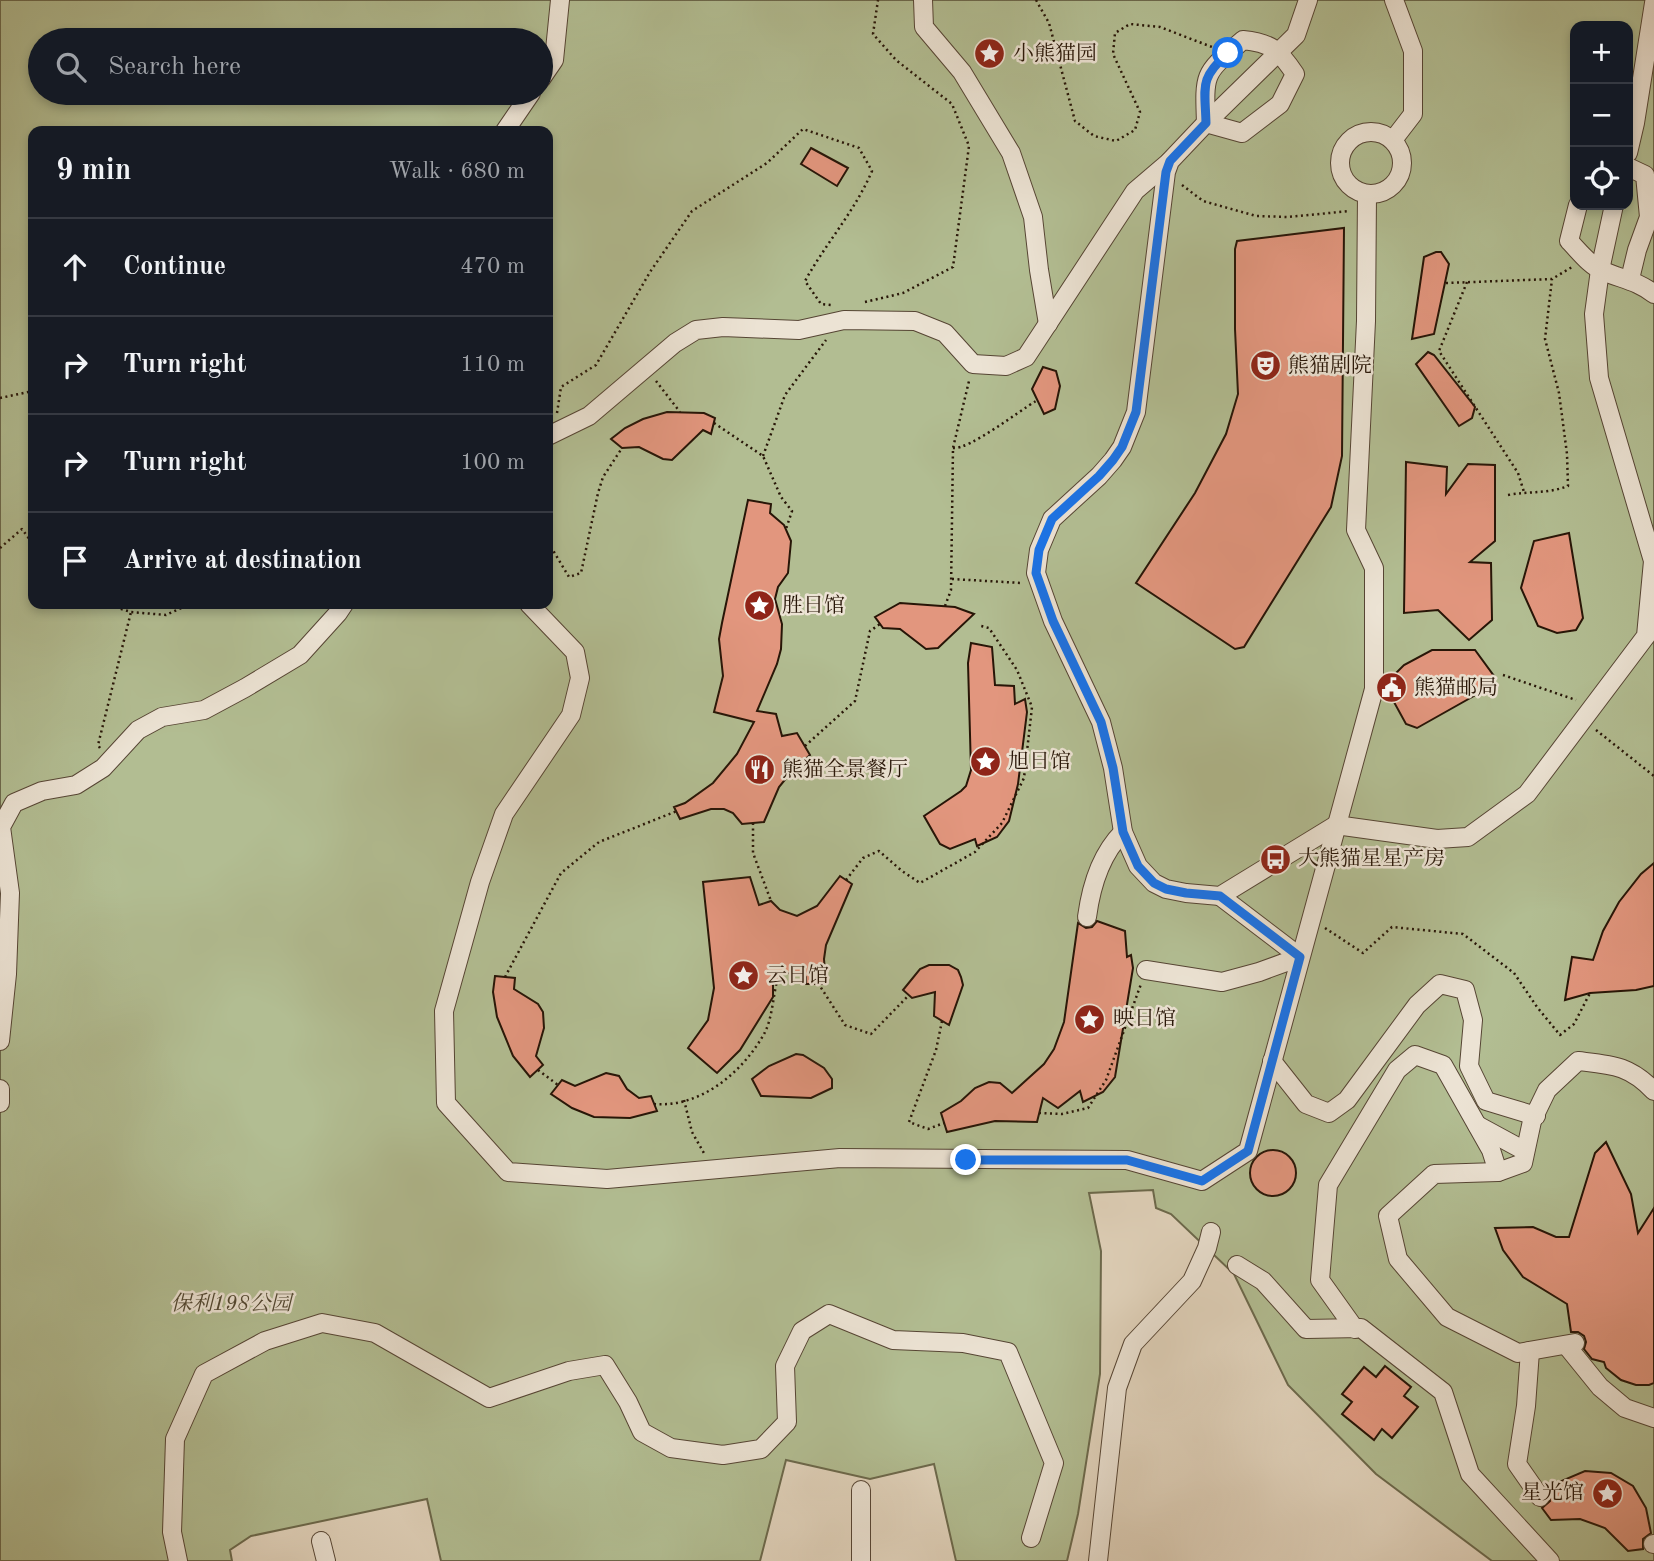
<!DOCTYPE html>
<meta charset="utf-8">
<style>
body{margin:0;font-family:"Old Standard TT","Noto Serif SC",serif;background:#20242c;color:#f1f3f6}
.controls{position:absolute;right:21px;top:21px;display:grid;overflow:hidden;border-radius:14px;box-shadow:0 4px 10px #0003}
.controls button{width:63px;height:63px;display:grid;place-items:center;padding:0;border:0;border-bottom:2px solid #363941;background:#171b24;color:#f1f3f6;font:35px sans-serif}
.stop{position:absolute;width:21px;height:21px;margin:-16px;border:5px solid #1a73e8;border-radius:50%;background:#fff}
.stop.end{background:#1a73e8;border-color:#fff;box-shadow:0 2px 7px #0008}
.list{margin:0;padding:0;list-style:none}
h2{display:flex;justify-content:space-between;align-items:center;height:91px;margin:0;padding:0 28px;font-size:30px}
h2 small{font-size:23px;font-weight:400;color:#9ea1a6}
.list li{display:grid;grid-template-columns:46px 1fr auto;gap:21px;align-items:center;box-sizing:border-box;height:98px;padding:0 28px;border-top:2px solid #363941}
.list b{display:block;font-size:26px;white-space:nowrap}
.list em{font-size:23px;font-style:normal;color:#9ea1a6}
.icon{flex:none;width:38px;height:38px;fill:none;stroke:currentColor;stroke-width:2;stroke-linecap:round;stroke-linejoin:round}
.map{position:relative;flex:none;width:1654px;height:1561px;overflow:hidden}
.search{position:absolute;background:#171b24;box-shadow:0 4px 10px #0003;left:28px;top:28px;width:525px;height:77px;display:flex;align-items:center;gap:18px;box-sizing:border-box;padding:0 24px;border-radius:38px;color:#9ea1a6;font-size:26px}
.panel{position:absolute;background:#171b24;box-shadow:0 4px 10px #0003;left:28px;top:126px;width:525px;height:483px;border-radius:14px}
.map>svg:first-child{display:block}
.green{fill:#b2bd92;stroke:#6c694c;stroke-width:2;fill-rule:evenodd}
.building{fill:#e2967e;stroke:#271507;stroke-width:2}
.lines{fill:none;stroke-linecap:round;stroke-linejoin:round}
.minor-casing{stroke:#564534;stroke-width:20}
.path{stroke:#271507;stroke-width:2.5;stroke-dasharray:2 3.5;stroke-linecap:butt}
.minor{stroke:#ece3d4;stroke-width:18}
.route{stroke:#1a73e8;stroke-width:9}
.labels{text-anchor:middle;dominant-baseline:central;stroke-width:5;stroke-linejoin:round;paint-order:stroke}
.poi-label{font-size:21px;fill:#271507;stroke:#ece3d4;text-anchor:start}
.park-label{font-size:21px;font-style:italic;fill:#514731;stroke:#ece3d4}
</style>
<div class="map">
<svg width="1654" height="1561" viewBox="0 0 1654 1561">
<rect width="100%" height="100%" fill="#e2d4bd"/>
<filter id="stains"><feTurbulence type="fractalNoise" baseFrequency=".00286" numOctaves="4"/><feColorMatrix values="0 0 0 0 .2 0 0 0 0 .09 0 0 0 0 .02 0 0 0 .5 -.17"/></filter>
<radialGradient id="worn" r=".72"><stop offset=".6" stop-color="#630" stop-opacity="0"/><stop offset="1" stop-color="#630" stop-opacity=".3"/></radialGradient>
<path class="green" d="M0 0H1654V1561H1492L1376 1474 1288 1385 1234 1274 1171 1214 1156 1208 1153 1190 1089 1193 1101 1251 1100 1374 1078 1514 1067 1561H956L934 1464 870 1479 786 1460 760 1561H441L427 1499 251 1536 230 1550 232 1561H0ZM1575 26H1628V205H1575ZM40 40H541V93H40ZM33 131H548V604H33Z"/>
<g class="building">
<polygon points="811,148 848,168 837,186 801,164"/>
<polygon points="1344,228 1342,456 1331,507 1244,647 1235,649 1136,583 1195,493 1226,434 1238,394 1235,329 1235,249 1237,241"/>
<polygon points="1436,252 1441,252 1449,264 1434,334 1412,339 1424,257"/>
<polygon points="1428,352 1434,355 1475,407 1472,418 1459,426 1416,364"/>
<polygon points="1043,367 1056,371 1060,386 1055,409 1044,414 1032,389"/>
<polygon points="667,412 704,413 715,418 711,434 703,430 672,460 663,459 639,447 622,448 611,439 625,428 643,419"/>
<polygon points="1406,462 1447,467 1446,494 1468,464 1495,465 1495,541 1470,562 1491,563 1492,620 1469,640 1438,610 1404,613"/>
<polygon points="748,500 771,504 770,513 784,525 791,541 788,573 778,587 775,599 782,624 781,649 777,664 757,711 776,714 782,736 797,733 810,755 792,771 779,787 764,822 742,824 733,813 724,809 711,809 680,819 674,807 685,803 713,783 737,754 754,722 714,712 723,676 719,639 722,623"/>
<polygon points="1569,533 1583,618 1576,630 1557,633 1538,626 1521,588 1534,541"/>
<polygon points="900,603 955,607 974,614 938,648 926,649 900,629 883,628 875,617"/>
<polygon points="971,643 992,647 995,685 1014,686 1015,704 1025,699 1027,712 1018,784 1009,821 997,837 977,846 975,839 950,849 940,844 924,816 961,791 966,786 971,770 968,663"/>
<polygon points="1432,650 1475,650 1494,676 1495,681 1488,688 1417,728 1406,724 1389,693 1396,673 1404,665"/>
<polygon points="1654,863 1654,986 1636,990 1590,993 1565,1000 1572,957 1593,960 1603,931 1619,902 1641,874"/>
<polygon points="840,876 852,884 826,945 824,959 826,984 806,984 806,977 797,972 781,974 780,980 773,982 773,997 740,1050 717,1073 688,1048 708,1020 714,988 703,882 750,877 759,905 771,901 780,910 797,916 817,906"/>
<polygon points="1097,921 1125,931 1127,957 1131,955 1133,968 1115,1077 1103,1092 1083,1102 1080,1091 1058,1108 1043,1098 1037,1122 995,1121 947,1132 941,1113 961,1101 975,1088 989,1082 1000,1083 1012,1093 1044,1064 1054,1049 1064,1022 1078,923 1086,928 1092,927"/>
<polygon points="929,965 949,965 958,970 961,977 963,985 949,1025 934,1016 935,992 912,998 903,990 920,969"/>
<polygon points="495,976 515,978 514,989 538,1004 543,1012 544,1028 536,1056 543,1065 530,1077 513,1056 497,1017 493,992"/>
<polygon points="796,1054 803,1055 824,1068 832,1079 832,1088 811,1098 761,1096 752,1079 769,1066"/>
<polygon points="606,1073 619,1076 627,1089 639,1098 651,1096 657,1111 630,1118 594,1117 572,1108 551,1094 562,1080 575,1086"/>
<polygon points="1606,1142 1631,1194 1638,1233 1654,1208 1654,1383 1649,1385 1636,1385 1621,1380 1606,1368 1604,1362 1592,1359 1584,1349 1586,1342 1584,1336 1578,1332 1571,1332 1567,1304 1523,1277 1503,1250 1495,1228 1533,1227 1556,1237 1569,1237 1595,1153"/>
<circle cx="1273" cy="1173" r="23"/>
<polygon points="1385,1366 1411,1387 1404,1396 1418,1407 1392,1438 1382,1429 1374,1440 1342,1414 1352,1402 1342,1394 1364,1367 1376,1377"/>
<polygon points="1585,1471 1611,1473 1633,1486 1646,1508 1651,1533 1643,1539 1643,1549 1628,1551 1605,1528 1580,1519 1551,1520 1542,1508 1550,1501 1549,1490 1559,1482"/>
</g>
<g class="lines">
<defs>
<g id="minor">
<polyline points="923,0 924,27 962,72 1011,153 1033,217 1039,270 1048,324"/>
<polyline points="1308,0 1296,35 1206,123 1170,161 1166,172 1136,412 1122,447 1113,460 1099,476 1052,519 1039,550 1036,573 1053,621 1101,722 1113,768 1123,832 1138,866 1154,883 1166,889 1186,893 1220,896 1336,825 1437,839 1468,837 1527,794 1646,636 1653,561 1599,378 1594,314 1600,270 1614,205"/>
<path d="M1243 40C1272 43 1279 50 1295 74L1280 104 1242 133 1206 123C1204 71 1204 74 1243 40Z"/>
<polyline points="541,79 554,60 560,0"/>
<polyline points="505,131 531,93"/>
<circle cx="1371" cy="163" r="31"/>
<polyline points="1393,140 1413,114 1413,51 1394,0"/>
<polyline points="1628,153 1635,123 1654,3"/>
<polyline points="1628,167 1645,175 1649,217 1637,250 1630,279"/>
<path d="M1578 205 1569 241C1579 251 1590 266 1603 271 1621 279 1638 281 1654 294"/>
<polyline points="548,436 589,416 675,343 696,330 723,327 799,330 844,320 915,321 945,333 973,364 1006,366 1026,357 1135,191 1169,162"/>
<polyline points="529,604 575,652 580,678 571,715 504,814 480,882 444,1011 446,1103 508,1172 607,1179 840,1158 1127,1160 1202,1181 1248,1151 1374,689 1374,568 1356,530 1366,321 1367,194"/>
<polyline points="1220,896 1300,957"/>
<path d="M1087 917C1091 887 1101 854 1123 832"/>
<polyline points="1146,970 1222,982 1259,972 1300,957"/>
<polyline points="0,1041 7,974 10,893 1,827 14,803 42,791 76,785 103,768 138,730 162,717 204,710 245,688 300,655 338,613 344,604"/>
<polyline points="1272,1061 1306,1104 1329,1113 1347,1100 1417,1005 1440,984 1465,990 1473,1020 1469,1066 1486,1101 1536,1116"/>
<polyline points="0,1089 0,1103"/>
<polyline points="1477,1125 1525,1151"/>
<polyline points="1237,1265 1263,1281 1306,1329 1361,1328 1443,1392 1470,1474 1550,1561"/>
<polyline points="1355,1329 1320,1280 1328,1185 1397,1070 1415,1055 1443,1065 1491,1150 1498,1172"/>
<path d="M1575 1343 1518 1353 1447 1317 1398 1259 1388 1216 1434 1174 1498 1172 1523 1163 1532 1121 1547 1090 1578 1061C1612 1065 1629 1065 1654 1091"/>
<polyline points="1566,1345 1600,1387 1625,1408 1654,1418"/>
<polyline points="1530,1351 1526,1406 1517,1464 1540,1497"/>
<polyline points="861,1490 861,1561"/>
<polyline points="321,1541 326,1561"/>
<polyline points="1653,1544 1654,1544"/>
<polyline points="178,1561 172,1532 175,1439 204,1374 265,1341 322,1323 375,1333 489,1398 569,1371 605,1365 628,1402 642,1432 671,1448 723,1455 761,1449 787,1422 785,1366 802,1331 829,1314 893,1340 963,1343 1008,1352 1054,1463 1031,1538"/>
<polyline points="1098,1561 1117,1388 1133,1344 1192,1281 1207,1248 1211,1232"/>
</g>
</defs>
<use href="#minor" class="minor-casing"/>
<g class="path">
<polyline points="1036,0 1049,23 1075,121 1094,136 1116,141 1135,130 1140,112 1113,54 1115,33 1130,24 1160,27 1212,47"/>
<polyline points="1182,185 1203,201 1256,216 1288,217 1350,211"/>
<polyline points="1467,282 1439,351 1518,473 1524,492"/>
<polyline points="1446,283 1552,279 1572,267"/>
<polyline points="865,302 903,293 953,267 969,146 952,104 896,60 873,34 878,0"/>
<polyline points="656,381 680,412"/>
<polyline points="0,398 33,391"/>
<path d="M557 413 561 387 596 365 650 272 692 211 767 163 803 129 859 148 872 171C855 211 826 243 805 281L821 304 831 305"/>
<polyline points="714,423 763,456 781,497 792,511 786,529"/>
<path d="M953 448C969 450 1019 411 1036 401"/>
<polyline points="763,456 785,395 826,340"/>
<path d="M1508 495C1530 491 1547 494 1568 486L1567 454 1559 393 1545 339 1552 279"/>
<polyline points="548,542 569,577 581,573 598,493 603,477 622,448"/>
<polyline points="0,548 22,529 33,544"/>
<polyline points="952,579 1022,583"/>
<polyline points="105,604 131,612 166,615 190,604"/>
<polyline points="945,606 951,590 953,448 969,381"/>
<polyline points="1503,675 1576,700"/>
<polyline points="1596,730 1654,776"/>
<polyline points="805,746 855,701 870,631 880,624"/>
<polyline points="100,748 98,745 131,612"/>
<polyline points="753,823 753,853 771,901"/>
<polyline points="846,880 863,858 879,851 902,871 920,883 975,852 1002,823 1024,778 1032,707 1017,670 989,628 981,626"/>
<polyline points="1325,928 1363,953 1392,927 1463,934 1514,973 1537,1007 1560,1035 1574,1024 1590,993"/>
<polyline points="505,977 561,873 599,842 677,811"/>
<polyline points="818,983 845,1025 871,1034 909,995"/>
<polyline points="942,1021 936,1050 909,1122 928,1129 944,1123"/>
<polyline points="538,1070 558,1085"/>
<polyline points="684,1100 692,1132 705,1155"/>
<path d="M654 1104C700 1108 742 1073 764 1034 772 1020 773 997 777 981"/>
<polyline points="1039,1113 1062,1114 1088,1108 1106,1080 1141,984"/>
</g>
<use href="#minor" class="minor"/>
</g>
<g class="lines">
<path class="route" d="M966 1160H1127L1202 1181 1248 1151 1300 957 1220 896 1186 893 1166 889 1154 883 1138 866 1123 832 1113 768 1101 722 1053 621 1036 573 1039 550 1052 519 1099 476 1113 460 1122 447 1136 412 1166 172 1170 161 1206 123C1205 86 1199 79 1228 53"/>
</g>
<defs>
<symbol id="sight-disc" viewBox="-11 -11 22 22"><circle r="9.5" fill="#8f2418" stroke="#ece3d4"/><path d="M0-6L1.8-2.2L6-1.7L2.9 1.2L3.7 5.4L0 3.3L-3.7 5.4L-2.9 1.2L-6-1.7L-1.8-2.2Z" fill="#fff"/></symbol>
<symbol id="theatre-disc" viewBox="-11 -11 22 22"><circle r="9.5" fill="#8f2418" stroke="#ece3d4"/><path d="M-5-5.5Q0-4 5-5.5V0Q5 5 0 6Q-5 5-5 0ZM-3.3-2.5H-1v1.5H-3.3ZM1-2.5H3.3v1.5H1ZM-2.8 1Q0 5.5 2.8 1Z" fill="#fff"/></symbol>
<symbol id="civic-disc" viewBox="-11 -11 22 22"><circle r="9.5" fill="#8f2418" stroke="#ece3d4"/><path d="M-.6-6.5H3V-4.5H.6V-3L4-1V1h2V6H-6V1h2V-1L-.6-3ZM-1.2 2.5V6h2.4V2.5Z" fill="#fff"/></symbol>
<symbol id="restaurant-disc" viewBox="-11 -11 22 22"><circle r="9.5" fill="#8f2418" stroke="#ece3d4"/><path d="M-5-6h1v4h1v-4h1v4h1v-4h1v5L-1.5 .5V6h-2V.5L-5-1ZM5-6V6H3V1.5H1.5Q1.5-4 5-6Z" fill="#fff"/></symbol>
<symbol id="bus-disc" viewBox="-11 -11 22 22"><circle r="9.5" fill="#8f2418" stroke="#ece3d4"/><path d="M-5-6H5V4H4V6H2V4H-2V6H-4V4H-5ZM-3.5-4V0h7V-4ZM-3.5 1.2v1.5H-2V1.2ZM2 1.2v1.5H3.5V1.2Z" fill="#fff"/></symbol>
</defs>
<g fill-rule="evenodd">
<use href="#sight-disc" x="972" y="36" width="35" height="35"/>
<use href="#theatre-disc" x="1248" y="348" width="35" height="35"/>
<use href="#sight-disc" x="742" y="588" width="35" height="35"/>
<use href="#civic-disc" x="1374" y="670" width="35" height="35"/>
<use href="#sight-disc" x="968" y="744" width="35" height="35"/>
<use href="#restaurant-disc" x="742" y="752" width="35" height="35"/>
<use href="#bus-disc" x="1258" y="842" width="35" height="35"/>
<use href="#sight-disc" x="726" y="958" width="35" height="35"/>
<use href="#sight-disc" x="1072" y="1002" width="35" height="35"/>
<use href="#sight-disc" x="1590" y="1476" width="35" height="35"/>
</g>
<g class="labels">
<g class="poi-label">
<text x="1013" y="54">小熊猫园</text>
<text x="1288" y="366">熊猫剧院</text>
<text x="782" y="606">胜日馆</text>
<text x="1414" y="688">熊猫邮局</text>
<text x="1008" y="762">旭日馆</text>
<text x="782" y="770">熊猫全景餐厅</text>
<text x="1298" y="859">大熊猫星星产房</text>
<text x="766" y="976">云日馆</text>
<text x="1113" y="1019">映日馆</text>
<text x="1584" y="1493" text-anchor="end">星光馆</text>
</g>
<g class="park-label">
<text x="231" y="1304">保利198公园</text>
</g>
</g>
<rect width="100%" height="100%" filter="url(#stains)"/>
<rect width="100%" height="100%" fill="url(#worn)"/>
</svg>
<div class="controls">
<button>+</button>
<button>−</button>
<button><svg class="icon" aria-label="locate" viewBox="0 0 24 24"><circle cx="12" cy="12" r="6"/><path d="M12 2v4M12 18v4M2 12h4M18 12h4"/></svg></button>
</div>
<div class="stop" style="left:1228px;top:53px"></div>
<div class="stop end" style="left:966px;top:1160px"></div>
<div class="search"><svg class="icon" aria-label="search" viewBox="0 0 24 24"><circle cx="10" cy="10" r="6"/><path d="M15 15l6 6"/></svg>Search here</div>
<section class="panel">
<h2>9 min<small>Walk · 680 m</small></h2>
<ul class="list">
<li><svg class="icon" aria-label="ahead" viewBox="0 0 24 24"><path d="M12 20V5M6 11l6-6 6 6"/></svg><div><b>Continue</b></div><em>470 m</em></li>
<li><svg class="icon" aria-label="right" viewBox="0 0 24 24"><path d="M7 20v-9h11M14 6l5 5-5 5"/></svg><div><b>Turn right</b></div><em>110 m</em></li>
<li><svg class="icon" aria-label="right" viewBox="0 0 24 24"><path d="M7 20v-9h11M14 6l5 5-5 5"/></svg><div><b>Turn right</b></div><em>100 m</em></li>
<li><svg class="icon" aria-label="arrive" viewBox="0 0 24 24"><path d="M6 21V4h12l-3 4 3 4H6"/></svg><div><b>Arrive at destination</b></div></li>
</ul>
</section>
</div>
